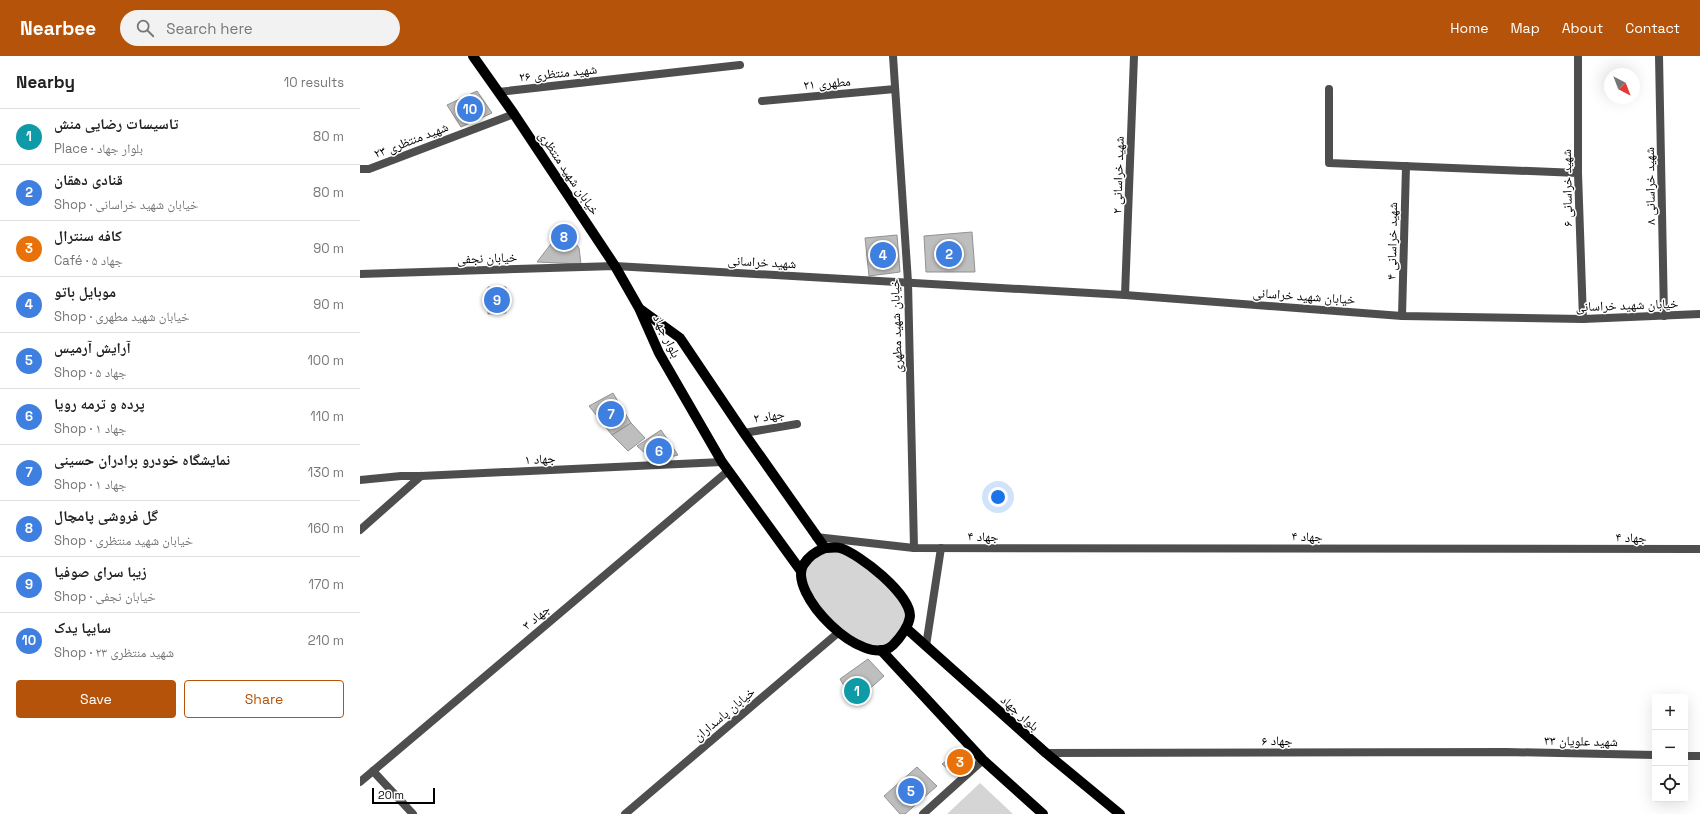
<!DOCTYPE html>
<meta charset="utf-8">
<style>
body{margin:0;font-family:"Space Grotesk","Noto Naskh Arabic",sans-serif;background:#f2f2f2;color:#222}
.controls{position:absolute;right:12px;bottom:12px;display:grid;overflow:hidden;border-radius:4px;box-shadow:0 4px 16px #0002}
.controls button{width:36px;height:36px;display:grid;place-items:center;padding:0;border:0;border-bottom:1px solid #e0e0e0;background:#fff;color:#222;font:20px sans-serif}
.compass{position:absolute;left:1244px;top:12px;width:36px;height:36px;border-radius:50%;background:#fff;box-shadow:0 4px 16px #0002;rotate:138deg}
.scale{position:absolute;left:12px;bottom:10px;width:63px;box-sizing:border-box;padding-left:4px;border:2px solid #000;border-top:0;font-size:11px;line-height:14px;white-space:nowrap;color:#000;-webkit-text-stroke:3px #fff;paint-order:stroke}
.you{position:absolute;left:638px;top:441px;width:14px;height:14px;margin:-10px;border:3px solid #fff;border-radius:50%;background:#1a73e8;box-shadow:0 0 0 6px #1a73e833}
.badge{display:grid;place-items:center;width:26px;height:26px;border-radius:50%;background:#b45309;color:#fff;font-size:13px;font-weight:700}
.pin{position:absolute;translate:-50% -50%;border:2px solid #fff;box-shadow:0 1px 4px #0006}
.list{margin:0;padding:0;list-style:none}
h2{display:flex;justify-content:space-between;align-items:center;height:52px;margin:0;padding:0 16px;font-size:17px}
h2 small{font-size:13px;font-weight:400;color:#767676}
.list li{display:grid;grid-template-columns:26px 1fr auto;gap:12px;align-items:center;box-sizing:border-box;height:56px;padding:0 16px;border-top:1px solid #e0e0e0}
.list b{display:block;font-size:15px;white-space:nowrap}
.list p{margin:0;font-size:13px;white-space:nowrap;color:#767676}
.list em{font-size:13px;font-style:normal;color:#767676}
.actions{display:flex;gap:8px;padding:12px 16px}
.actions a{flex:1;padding:9px 0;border:1px solid #b45309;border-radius:4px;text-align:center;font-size:14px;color:#b45309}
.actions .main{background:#b45309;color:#fff}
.icon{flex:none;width:22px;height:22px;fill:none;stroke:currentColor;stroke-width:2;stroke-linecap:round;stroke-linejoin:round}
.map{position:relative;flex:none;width:1340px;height:758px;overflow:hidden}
header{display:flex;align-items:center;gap:24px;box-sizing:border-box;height:56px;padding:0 20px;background:#b45309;color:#fff}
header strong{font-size:19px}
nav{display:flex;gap:22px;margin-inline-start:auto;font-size:14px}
.search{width:280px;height:36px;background:#f2f2f2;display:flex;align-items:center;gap:10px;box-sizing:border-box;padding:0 14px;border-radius:22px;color:#767676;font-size:15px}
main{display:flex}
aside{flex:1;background:#fff}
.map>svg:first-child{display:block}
.green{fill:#d5d5d5}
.building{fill:#bebebe;stroke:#929292}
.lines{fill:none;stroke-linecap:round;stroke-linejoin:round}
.minor{stroke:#4e4e4e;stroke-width:8}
.tertiary{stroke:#4e4e4e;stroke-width:8}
.primary{stroke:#000;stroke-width:10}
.labels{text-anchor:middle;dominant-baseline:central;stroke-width:3;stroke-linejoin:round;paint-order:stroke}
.street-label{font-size:13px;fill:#000;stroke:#fff}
</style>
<header>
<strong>Nearbee</strong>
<div class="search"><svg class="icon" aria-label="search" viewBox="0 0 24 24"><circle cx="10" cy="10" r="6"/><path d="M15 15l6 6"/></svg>Search here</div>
<nav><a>Home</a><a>Map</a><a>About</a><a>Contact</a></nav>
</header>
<main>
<aside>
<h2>Nearby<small>10 results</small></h2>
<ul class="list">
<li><span class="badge" style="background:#0f9aa8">1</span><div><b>تاسیسات رضایی منش</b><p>Place · بلوار جهاد</p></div><em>80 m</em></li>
<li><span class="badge" style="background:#3f7fe0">2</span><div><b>قنادی دهقان</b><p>Shop · خیابان شهید خراسانی</p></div><em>80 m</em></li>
<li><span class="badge" style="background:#e8710a">3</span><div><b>کافه سنترال</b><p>Café · جهاد ۵</p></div><em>90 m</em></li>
<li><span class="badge" style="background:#3f7fe0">4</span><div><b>موبایل باتو</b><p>Shop · خیابان شهید مطهری</p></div><em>90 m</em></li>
<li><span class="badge" style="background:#3f7fe0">5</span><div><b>آرایش آرمیس</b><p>Shop · جهاد ۵</p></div><em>100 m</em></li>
<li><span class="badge" style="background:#3f7fe0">6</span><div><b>پرده و ترمه رویا</b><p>Shop · جهاد ۱</p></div><em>110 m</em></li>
<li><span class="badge" style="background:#3f7fe0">7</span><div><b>نمایشگاه خودرو برادران حسینی</b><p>Shop · جهاد ۱</p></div><em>130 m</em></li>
<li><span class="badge" style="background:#3f7fe0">8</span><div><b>گل فروشی پامچال</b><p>Shop · خیابان شهید منتظری</p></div><em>160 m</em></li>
<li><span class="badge" style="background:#3f7fe0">9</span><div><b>زیبا سرای صوفیا</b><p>Shop · خیابان نجفی</p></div><em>170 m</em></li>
<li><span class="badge" style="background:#3f7fe0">10</span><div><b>سایپا یدک</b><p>Shop · شهید منتظری ۲۳</p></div><em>210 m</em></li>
</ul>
<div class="actions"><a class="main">Save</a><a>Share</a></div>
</aside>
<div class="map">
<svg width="1340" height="758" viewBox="0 0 1340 758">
<rect width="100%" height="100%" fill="#fff"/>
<g class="green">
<polygon points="481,494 500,507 541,542 547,560 531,588 519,591 496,586 460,553 445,525 446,509 457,497"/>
<polygon points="620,727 653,758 587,758"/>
</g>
<g class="building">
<polygon points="117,35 132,57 101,71 87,49"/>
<polygon points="204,171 219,192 221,208 177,206"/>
<polygon points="612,176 615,216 566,216 564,180"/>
<polygon points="537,179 540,216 509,220 505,182"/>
<polygon points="128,231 146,231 146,257 128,258"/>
<polygon points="253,337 271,367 252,379 229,350"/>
<polygon points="271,367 285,382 268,395 252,379"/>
<polygon points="301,374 318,399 294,405 277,390"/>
<polygon points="508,603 524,620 494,647 480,623"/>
<polygon points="606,691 617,704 596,720 582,708"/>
<polygon points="557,711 577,730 545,758 540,758 524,740"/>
</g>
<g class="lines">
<g class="minor">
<polyline points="1218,0 1218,117 1223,263"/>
<polyline points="1299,0 1304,260"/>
<polyline points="969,33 969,107 1218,117"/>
<polyline points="138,36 380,9"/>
<polyline points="402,45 535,33"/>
<polyline points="0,113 9,113 154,58"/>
<polyline points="765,239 774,0"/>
<polyline points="1042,260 1046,110"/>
<polyline points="384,377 437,368"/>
<polyline points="0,424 41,420 61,420 362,406"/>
<polyline points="0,474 61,420"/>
<polyline points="456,481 554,492 1340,493"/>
<polyline points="566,590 581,492"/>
<polyline points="686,697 1147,696 1295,699"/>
<polyline points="1325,700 1340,700"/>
<polyline points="13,715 53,758"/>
<polyline points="0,726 368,415"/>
<polyline points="563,758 623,704"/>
</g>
<g class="tertiary">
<polyline points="533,0 548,226 554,492"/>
<polyline points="0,218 255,210 765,239 1042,260 1223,263 1340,258"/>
<polyline points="265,758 479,576"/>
</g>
<g class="primary">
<polyline points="113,0 154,58 255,210 279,252 299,297 362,406 441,515"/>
<polyline points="280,253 320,282 384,377 465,492"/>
<path d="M465 492C470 492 476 491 480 492 500 498 550 538 550 560 549 570 540 582 533 589 505 616 425 536 444 508 449 500 457 495 465 492Z"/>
<polyline points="546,572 686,697 760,758"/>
<polyline points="521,594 623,704 683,758"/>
</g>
</g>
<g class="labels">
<g class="street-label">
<text transform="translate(198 17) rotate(-6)">شهید منتظری ۲۶</text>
<text transform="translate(467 27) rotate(-5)">مطهری ۲۱</text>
<text transform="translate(51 84) rotate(-21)">شهید منتظری ۲۳</text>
<text transform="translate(209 117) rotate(56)">خیابان شهید منتظری</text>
<text transform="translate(758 119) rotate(-88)">شهید خراسانی ۲</text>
<text transform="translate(1290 130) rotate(-91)">شهید خراسانی ۸</text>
<text transform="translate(1207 132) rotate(-91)">شهید خراسانی ۶</text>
<text transform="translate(1032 185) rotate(-89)">شهید خراسانی ۴</text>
<text transform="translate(127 202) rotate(-2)">خیابان نجفی</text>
<text transform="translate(402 206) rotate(3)">شهید خراسانی</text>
<text transform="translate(944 240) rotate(4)">خیابان شهید خراسانی</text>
<text transform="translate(1267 249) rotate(-2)">خیابان شهید خراسانی</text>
<text transform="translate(536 270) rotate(-92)">خیابان شهید مطهری</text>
<text transform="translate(307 280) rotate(64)">بلوار جهاد</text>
<text transform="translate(409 360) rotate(-9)">جهاد ۲</text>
<text transform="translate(180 403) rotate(-3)">جهاد ۱</text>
<text x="623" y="480">جهاد ۴</text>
<text x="947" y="480">جهاد ۴</text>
<text x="1271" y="481">جهاد ۴</text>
<text transform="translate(176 561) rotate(-40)">جهاد ۳</text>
<text transform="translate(660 657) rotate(42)">بلوار جهاد</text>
<text transform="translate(364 658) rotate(-40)">خیابان پاسداران</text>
<text x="917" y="684">جهاد ۶</text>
<text transform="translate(1221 685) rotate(1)">شهید علویان ۳۳</text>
</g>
</g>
</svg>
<div class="controls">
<button>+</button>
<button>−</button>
<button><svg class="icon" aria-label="locate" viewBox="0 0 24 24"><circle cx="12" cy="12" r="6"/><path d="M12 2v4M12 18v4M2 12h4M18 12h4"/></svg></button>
</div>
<svg class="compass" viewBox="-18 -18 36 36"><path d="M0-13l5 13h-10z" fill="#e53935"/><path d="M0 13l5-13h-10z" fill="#767676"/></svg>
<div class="scale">20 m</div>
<div class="you"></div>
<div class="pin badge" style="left:497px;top:635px;background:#0f9aa8">1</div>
<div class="pin badge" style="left:589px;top:198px;background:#3f7fe0">2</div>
<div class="pin badge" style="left:600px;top:706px;background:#e8710a">3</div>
<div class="pin badge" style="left:523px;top:199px;background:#3f7fe0">4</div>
<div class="pin badge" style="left:551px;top:735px;background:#3f7fe0">5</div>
<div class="pin badge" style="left:299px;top:395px;background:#3f7fe0">6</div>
<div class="pin badge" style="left:251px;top:358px;background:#3f7fe0">7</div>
<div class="pin badge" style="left:204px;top:181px;background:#3f7fe0">8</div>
<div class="pin badge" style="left:137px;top:244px;background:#3f7fe0">9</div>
<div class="pin badge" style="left:110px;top:53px;background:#3f7fe0">10</div>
</div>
</main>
